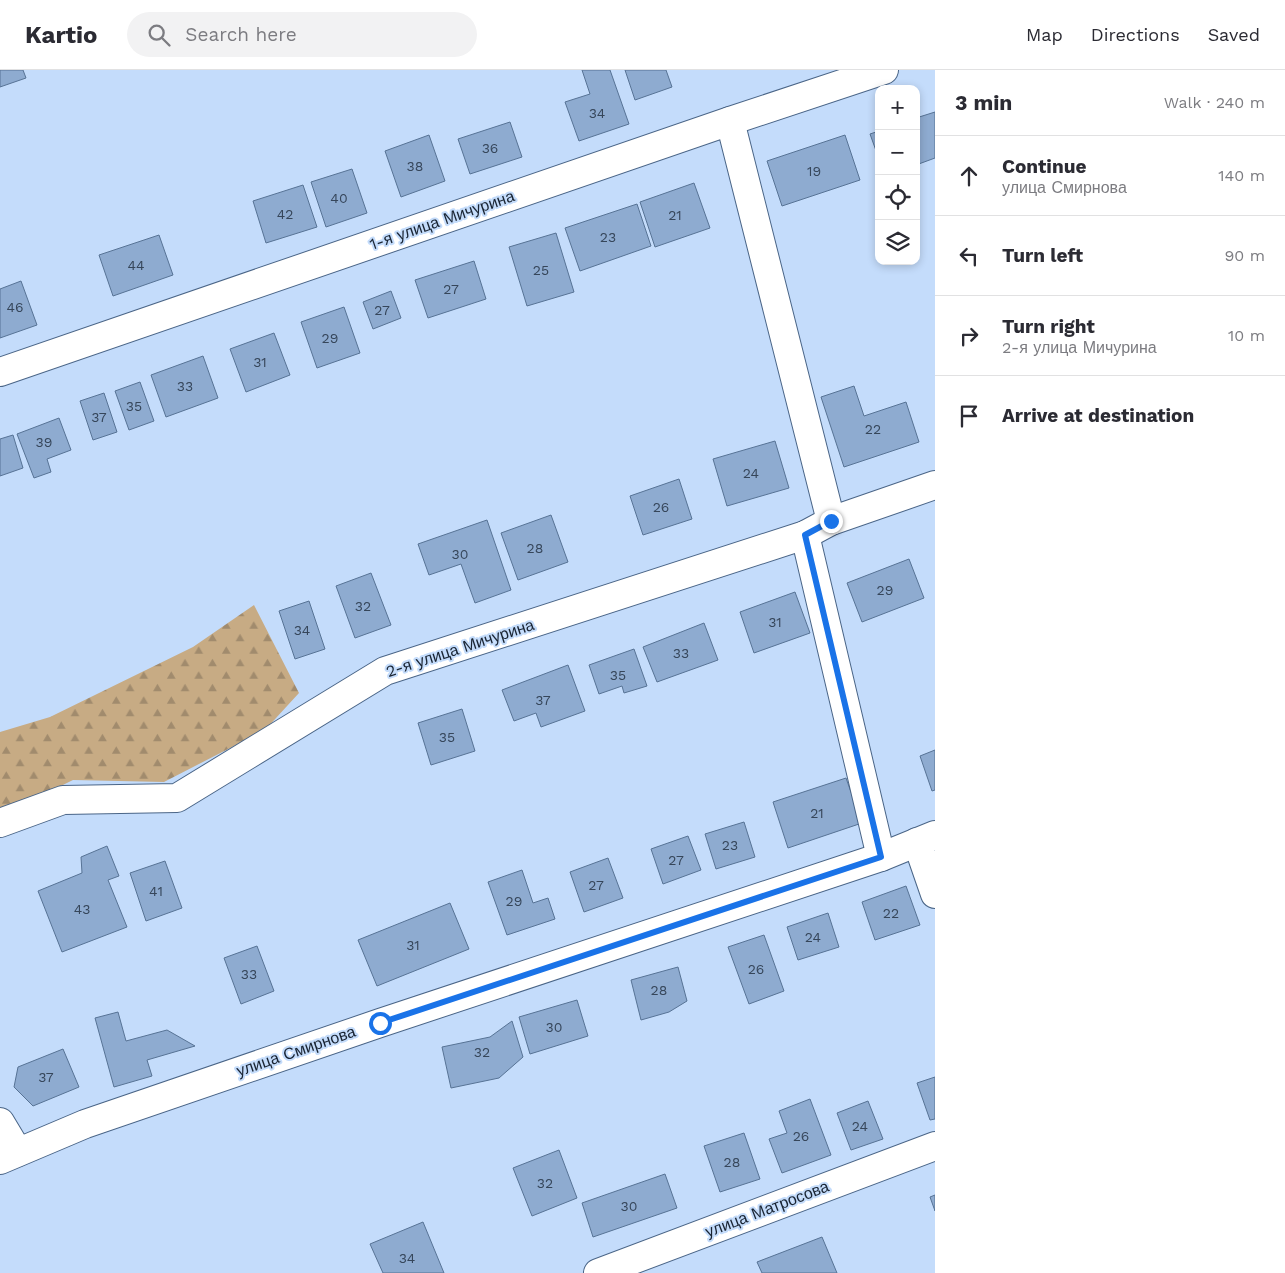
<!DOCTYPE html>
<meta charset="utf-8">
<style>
body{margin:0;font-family:"Work Sans",sans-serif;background:#f2f2f3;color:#2b2b33}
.controls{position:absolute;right:15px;top:15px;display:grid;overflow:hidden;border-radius:10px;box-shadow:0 2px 8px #0003}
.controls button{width:45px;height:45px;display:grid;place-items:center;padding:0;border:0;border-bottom:1px solid #e1e1e2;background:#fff;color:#2b2b33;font:25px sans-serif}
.stop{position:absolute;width:15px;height:15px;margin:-11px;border:4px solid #1a73e8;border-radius:50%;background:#fff}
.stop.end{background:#1a73e8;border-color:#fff;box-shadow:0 1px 5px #0008}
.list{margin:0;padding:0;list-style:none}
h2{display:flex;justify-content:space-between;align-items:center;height:65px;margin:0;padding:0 20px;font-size:21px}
h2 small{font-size:16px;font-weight:400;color:#7c7c81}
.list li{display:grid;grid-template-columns:32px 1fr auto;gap:15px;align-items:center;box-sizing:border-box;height:80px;padding:0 20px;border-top:1px solid #e1e1e2}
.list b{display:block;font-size:19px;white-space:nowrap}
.list p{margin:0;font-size:16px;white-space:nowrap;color:#7c7c81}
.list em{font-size:16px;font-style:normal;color:#7c7c81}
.icon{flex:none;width:28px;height:28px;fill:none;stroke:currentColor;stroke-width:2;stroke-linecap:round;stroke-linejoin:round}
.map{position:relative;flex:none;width:935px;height:1203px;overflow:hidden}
header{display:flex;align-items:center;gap:30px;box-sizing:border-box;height:70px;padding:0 25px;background:#fff;border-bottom:1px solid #e1e1e2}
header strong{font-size:24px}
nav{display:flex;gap:28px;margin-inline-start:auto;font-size:18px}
.search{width:350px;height:45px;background:#f2f2f3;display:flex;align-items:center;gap:12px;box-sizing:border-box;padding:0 18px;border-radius:28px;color:#7c7c81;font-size:19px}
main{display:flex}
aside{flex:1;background:#fff}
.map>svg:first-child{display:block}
.forest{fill:url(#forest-firs)}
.building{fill:#8eabd0;stroke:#577395}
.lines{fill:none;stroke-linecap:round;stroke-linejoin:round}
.minor-casing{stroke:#4a6587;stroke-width:30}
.minor{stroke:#fff;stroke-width:28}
.route{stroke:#1a73e8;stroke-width:6}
.labels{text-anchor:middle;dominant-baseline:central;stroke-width:4;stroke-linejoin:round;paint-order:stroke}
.number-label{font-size:14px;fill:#36465a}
.street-label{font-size:16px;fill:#192433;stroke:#c4dcfb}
</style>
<header>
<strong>Kartio</strong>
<div class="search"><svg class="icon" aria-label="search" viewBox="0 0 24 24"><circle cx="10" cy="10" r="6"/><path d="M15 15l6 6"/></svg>Search here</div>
<nav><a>Map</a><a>Directions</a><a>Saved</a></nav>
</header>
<main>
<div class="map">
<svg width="935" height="1203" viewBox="0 0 935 1203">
<defs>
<pattern id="forest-firs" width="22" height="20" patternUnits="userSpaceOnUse" patternTransform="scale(1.25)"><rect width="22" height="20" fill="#c7ab84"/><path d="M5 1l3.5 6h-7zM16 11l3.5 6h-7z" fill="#a18b6d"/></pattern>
</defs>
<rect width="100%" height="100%" fill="#c4dcfb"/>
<polygon class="forest" points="254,535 299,623 265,660 164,712 73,710 0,746 0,662 50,647 193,577"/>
<g class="building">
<polygon points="0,0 23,0 26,8 0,17"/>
<polygon points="582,0 610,0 629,54 579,71 565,32 590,24"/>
<polygon points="625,0 666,0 672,17 635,30"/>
<polygon points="935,42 935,88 916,95 916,48"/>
<polygon points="510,52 522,87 470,104 458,69"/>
<polygon points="879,61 879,89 870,64"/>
<polygon points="429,65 445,111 401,127 385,81"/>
<polygon points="845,65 860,110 782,136 767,91"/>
<polygon points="352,99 367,143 326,157 311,112"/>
<polygon points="694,113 710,158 655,177 640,132"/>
<polygon points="303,115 317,157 266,173 253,131"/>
<polygon points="637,134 651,176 580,201 565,158"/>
<polygon points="556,163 574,222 527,236 509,177"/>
<polygon points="159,165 173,205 113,226 99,185"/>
<polygon points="474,191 486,229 428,248 415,210"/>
<polygon points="21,211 37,255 0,268 0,219"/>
<polygon points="391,221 401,248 373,259 363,232"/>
<polygon points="344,237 360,283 317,298 301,252"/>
<polygon points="274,263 290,305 246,322 230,279"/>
<polygon points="203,286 218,328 166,347 151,305"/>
<polygon points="140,312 154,351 129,360 115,321"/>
<polygon points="854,316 864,346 906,332 919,372 844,397 821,327"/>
<polygon points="104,323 117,362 93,370 80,331"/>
<polygon points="59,348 71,380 47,389 51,402 34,408 17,364"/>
<polygon points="13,365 23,398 0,406 0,369"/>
<polygon points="775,371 789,418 727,436 713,389"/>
<polygon points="679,409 692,449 643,465 630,426"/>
<polygon points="551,445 568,492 518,510 501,463"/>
<polygon points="487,450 511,520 475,533 461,494 429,505 418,474"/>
<polygon points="909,489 924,528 862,552 847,513"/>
<polygon points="371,503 391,555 355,568 336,516"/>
<polygon points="795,522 810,563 754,583 740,542"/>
<polygon points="309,531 325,579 295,589 279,541"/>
<polygon points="704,553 718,590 657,612 643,577"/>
<polygon points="634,579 647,616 624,623 622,616 599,624 589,595"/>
<polygon points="568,595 585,641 541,657 536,643 514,651 502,620"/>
<polygon points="462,639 475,681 431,695 418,653"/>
<polygon points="935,680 935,720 932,721 920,686"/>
<polygon points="846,708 862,753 788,778 773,732"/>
<polygon points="744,752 755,787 716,799 705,764"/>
<polygon points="688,766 701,800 663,814 651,779"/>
<polygon points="107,776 119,806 108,810 127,857 62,882 38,821 82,803 81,787"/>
<polygon points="608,788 623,828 584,842 570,802"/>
<polygon points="165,791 182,838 146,851 130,803"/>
<polygon points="522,800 533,833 548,828 555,849 507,865 488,812"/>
<polygon points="906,816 920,855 875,870 862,832"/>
<polygon points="450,833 469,879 377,916 358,870"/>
<polygon points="828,843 839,877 798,890 787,857"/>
<polygon points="764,865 784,921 749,934 728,877"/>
<polygon points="257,876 274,921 241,934 224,888"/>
<polygon points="678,897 687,931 669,942 641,950 631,910"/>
<polygon points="577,930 588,966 530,984 519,947"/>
<polygon points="118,942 126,971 167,960 195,976 147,990 152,1006 114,1017 95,948"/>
<polygon points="512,951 523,987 499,1008 451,1018 442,977 490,967"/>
<polygon points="63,979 79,1017 33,1036 14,1017 18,997"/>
<polygon points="935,1007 935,1049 930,1050 917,1013"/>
<polygon points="810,1029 831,1085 782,1103 769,1069 787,1063 779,1041"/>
<polygon points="868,1031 883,1069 851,1080 837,1043"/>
<polygon points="744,1063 760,1109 720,1122 704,1076"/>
<polygon points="559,1080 577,1128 532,1146 513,1098"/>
<polygon points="665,1104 677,1138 593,1167 582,1133"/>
<polygon points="935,1125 935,1141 930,1127"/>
<polygon points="423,1152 444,1203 383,1203 370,1174"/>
<polygon points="822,1167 837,1203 762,1203 757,1192"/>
</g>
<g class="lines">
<defs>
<g id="minor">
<polyline points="730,51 831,451"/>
<polyline points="0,302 730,51 884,0"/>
<polyline points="805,465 881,787"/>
<polyline points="0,753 63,730 177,728 385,601 805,465 831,451 935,415"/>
<polyline points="917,772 935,824"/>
<polyline points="0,1052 18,1082"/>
<polyline points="0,1090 85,1054 380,953 881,787 935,765"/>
<polyline points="598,1203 935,1076"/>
</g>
</defs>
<use href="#minor" class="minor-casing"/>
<use href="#minor" class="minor"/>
</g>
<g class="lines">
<polyline class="route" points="380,953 881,787 805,465 831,451"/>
</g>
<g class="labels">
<g class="number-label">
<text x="597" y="43">34</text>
<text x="490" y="78">36</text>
<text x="415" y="96">38</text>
<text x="814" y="101">19</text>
<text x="339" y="128">40</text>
<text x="285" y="144">42</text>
<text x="675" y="145">21</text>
<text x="608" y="167">23</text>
<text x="136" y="195">44</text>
<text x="541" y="200">25</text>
<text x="451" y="219">27</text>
<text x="15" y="237">46</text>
<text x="382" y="240">27</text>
<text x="330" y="268">29</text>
<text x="260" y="292">31</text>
<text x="185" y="316">33</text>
<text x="134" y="336">35</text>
<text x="99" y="347">37</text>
<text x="873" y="359">22</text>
<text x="44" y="372">39</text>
<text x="751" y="403">24</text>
<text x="661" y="437">26</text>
<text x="535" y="478">28</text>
<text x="460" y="484">30</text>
<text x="885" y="520">29</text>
<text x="363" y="536">32</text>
<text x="775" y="552">31</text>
<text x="302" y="560">34</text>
<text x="681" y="583">33</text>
<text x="618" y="605">35</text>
<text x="543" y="630">37</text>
<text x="447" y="667">35</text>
<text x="817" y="743">21</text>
<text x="730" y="775">23</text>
<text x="676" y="790">27</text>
<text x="596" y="815">27</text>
<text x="156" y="821">41</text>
<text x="514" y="831">29</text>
<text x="82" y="839">43</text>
<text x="891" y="843">22</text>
<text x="813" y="867">24</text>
<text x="413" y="875">31</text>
<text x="756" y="899">26</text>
<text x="249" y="904">33</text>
<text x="659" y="920">28</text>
<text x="554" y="957">30</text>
<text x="482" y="982">32</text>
<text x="46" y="1007">37</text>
<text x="860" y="1056">24</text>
<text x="801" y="1066">26</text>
<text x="732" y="1092">28</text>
<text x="545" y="1113">32</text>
<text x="629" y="1136">30</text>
<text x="407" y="1188">34</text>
</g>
<g class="street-label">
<text transform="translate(442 150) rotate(-19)">1-я улица Мичурина</text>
<text transform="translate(460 578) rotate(-18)">2-я улица Мичурина</text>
<text transform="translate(296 981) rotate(-19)">улица Смирнова</text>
<text transform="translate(767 1139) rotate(-21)">улица Матросова</text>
</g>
</g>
</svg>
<div class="controls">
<button>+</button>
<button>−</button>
<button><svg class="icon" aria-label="locate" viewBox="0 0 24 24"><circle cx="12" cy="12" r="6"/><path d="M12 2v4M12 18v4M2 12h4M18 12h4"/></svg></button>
<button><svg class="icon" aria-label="layers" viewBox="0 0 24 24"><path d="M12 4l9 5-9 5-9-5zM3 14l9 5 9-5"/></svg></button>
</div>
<div class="stop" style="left:380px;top:953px"></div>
<div class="stop end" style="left:831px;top:451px"></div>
</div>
<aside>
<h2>3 min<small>Walk · 240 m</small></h2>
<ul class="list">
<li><svg class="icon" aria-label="ahead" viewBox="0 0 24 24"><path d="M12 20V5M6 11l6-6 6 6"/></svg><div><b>Continue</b><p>улица Смирнова</p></div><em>140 m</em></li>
<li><svg class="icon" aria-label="left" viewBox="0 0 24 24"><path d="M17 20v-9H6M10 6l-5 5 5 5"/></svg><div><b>Turn left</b></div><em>90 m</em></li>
<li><svg class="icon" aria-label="right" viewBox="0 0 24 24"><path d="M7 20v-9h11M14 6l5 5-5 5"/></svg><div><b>Turn right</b><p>2-я улица Мичурина</p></div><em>10 m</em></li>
<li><svg class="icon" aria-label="arrive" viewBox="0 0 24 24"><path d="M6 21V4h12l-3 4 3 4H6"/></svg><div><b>Arrive at destination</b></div></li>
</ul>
</aside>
</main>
